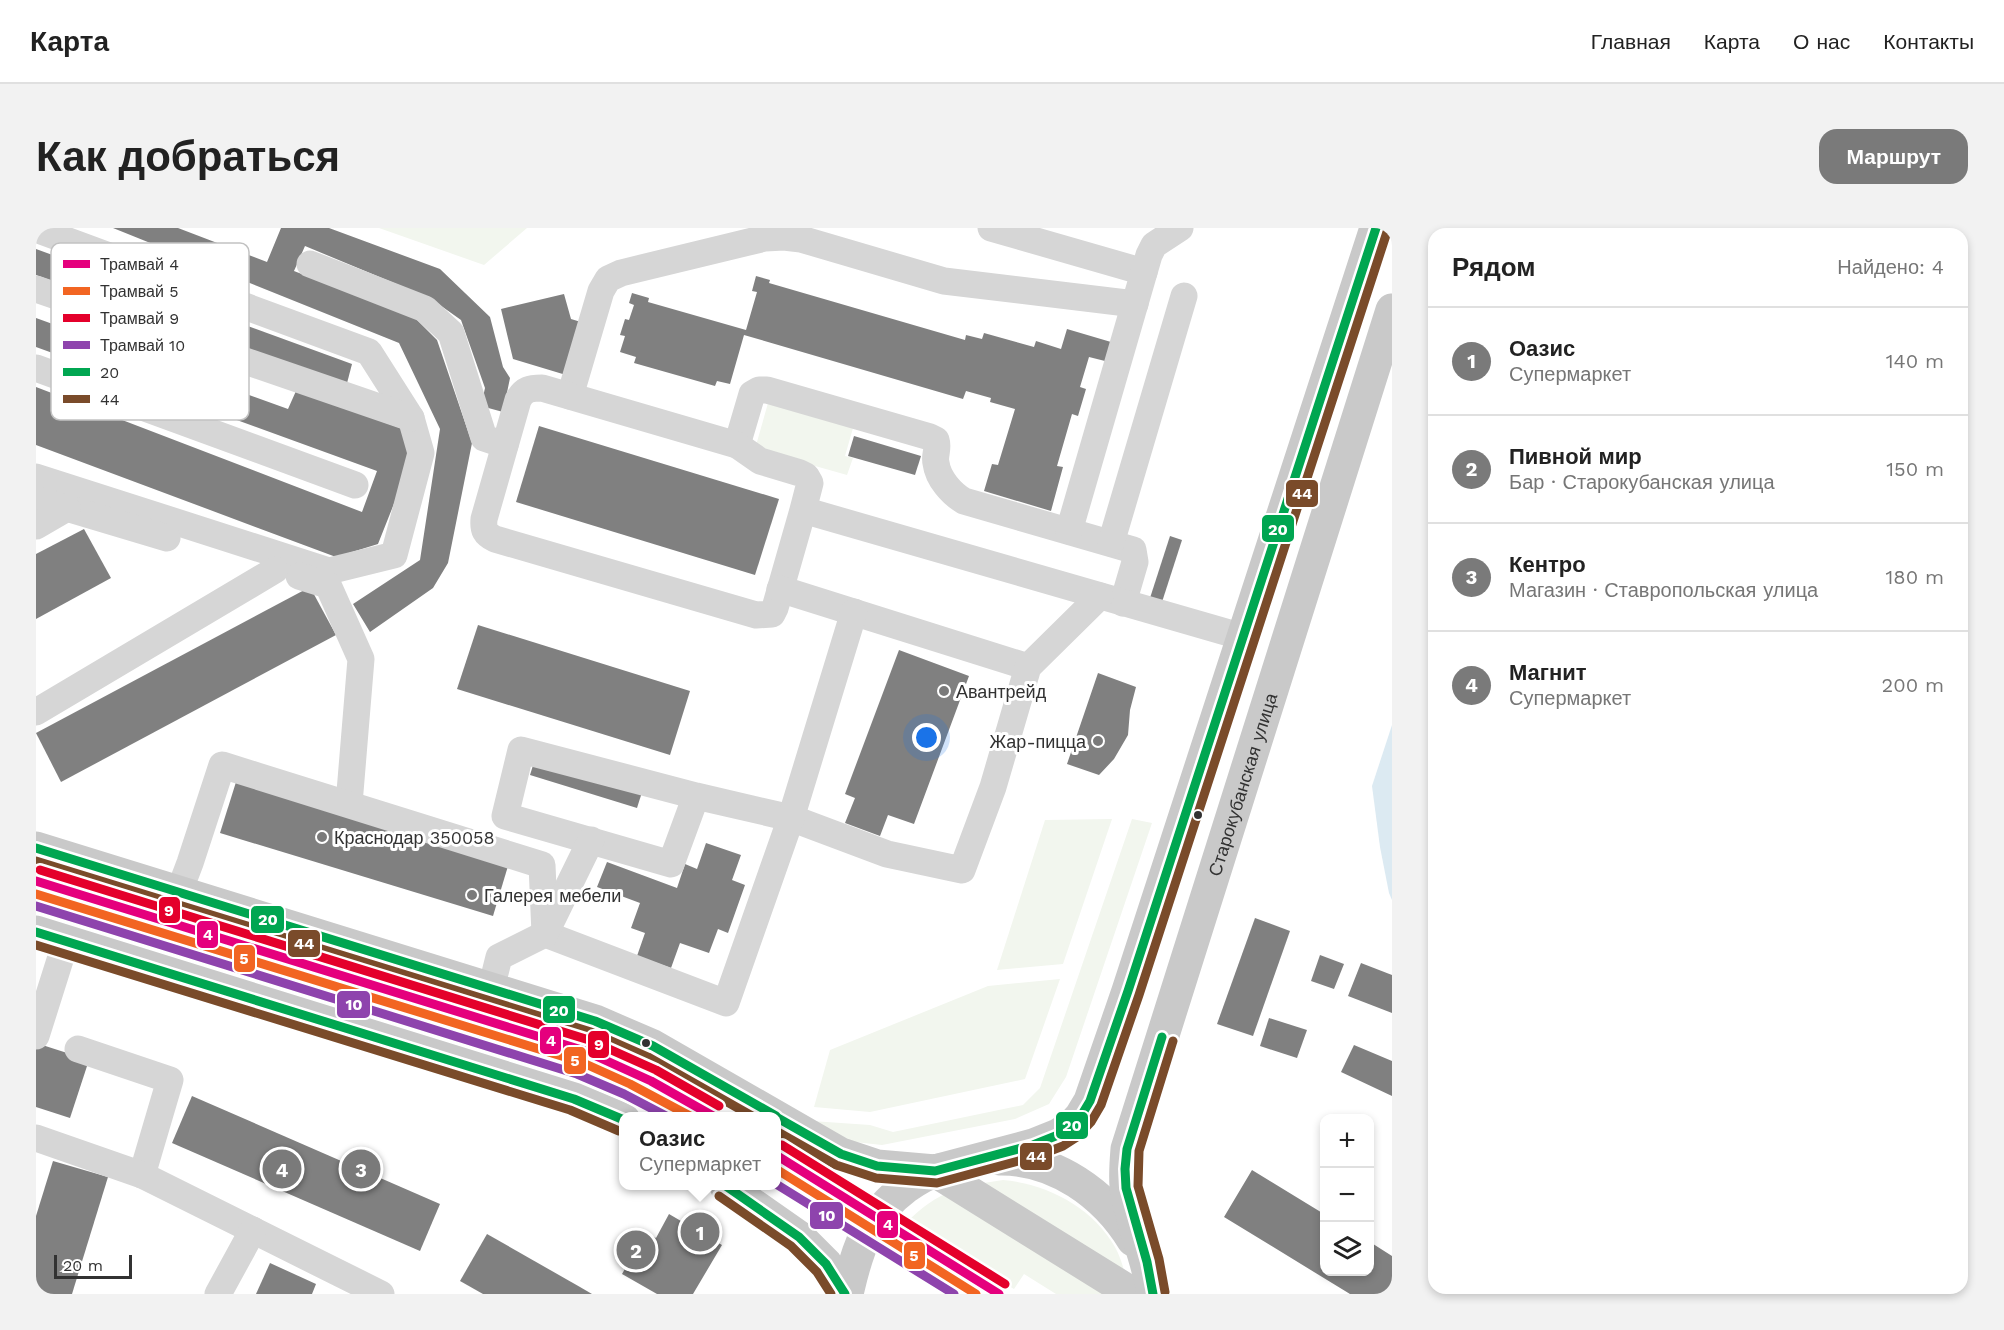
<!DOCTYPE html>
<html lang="ru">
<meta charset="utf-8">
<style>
body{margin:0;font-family:"Work Sans",sans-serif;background:#f2f2f2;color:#222}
.controls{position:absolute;right:18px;bottom:18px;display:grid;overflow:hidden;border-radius:12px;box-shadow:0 3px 9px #0003}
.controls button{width:54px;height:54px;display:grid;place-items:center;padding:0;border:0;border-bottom:2px solid #e0e0e0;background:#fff;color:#222;font:30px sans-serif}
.scale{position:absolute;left:18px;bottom:15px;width:78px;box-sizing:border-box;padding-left:6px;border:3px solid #323232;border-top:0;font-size:16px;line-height:21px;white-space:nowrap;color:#323232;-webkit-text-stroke:4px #fff;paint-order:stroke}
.you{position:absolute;left:891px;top:510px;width:21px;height:21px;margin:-15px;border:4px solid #fff;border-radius:50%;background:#1a73e8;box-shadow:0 0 0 9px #1a73e833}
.badge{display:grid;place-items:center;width:39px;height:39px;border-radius:50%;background:#7a7a7a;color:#fff;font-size:20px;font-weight:700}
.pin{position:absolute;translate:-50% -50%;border:3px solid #fff;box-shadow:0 2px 6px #0006}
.popup{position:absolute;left:583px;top:884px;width:162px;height:78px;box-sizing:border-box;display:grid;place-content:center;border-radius:12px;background:#fff;filter:drop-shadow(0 2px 4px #0005);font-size:20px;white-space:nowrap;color:#767676}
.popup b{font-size:22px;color:#222}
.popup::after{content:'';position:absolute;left:50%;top:100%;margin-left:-12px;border:12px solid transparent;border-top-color:#fff}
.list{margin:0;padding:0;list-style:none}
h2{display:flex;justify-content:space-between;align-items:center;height:78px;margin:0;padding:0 24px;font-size:26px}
h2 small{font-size:20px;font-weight:400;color:#767676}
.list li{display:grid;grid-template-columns:39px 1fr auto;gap:18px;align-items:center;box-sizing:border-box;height:108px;padding:0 24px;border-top:2px solid #e0e0e0}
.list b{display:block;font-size:22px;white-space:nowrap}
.list p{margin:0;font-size:20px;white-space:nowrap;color:#767676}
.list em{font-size:20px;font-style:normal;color:#767676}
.icon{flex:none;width:33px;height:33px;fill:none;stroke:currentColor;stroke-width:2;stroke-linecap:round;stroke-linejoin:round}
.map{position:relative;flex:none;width:1356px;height:1066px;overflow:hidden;border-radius:18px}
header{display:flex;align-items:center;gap:36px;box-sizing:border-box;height:84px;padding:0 30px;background:#fff;border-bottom:2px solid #e0e0e0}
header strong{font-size:28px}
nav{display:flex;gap:33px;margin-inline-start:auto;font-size:21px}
.intro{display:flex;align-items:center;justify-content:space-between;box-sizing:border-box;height:144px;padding:0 36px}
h1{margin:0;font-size:42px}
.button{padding:15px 27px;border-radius:18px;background:#7a7a7a;color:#fff;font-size:21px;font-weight:700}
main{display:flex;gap:36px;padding:0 36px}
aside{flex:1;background:#fff;border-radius:18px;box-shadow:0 3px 9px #0003}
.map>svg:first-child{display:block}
.green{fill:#f2f6ee}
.water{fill:#dceaf2}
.building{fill:#808080}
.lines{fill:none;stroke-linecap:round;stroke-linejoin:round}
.minor{stroke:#d6d6d6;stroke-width:27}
.major{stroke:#c9c9c9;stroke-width:33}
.bus-1-casing{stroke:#fff;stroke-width:14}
.bus-2-casing{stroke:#fff;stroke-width:14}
.bus-1{stroke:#00a651;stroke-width:9}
.bus-2{stroke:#7a4b2a;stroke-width:9}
.tram-1-casing{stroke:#fff;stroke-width:14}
.tram-2-casing{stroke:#fff;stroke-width:14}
.tram-3-casing{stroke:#fff;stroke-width:14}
.tram-4-casing{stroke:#fff;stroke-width:14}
.tram-1{stroke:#e5007d;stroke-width:9}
.tram-2{stroke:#f26522;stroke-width:9}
.tram-3{stroke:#e4002b;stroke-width:9}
.tram-4{stroke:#8e44ad;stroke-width:9}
.poi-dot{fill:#7a7a7a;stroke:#fff;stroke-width:2}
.bus-dot{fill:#323232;stroke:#fff;stroke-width:2}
.labels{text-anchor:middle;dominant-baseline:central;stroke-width:6;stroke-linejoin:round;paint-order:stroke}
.poi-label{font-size:18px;fill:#323232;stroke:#fff;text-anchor:start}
.street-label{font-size:18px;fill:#323232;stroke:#fff}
.key{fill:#fff;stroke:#c2c2c2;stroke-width:1.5}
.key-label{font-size:16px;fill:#323232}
.line-badge{stroke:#fff;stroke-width:2}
.badge-label{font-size:16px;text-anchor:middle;font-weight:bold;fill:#fff}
</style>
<header>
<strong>Карта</strong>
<nav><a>Главная</a><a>Карта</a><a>О нас</a><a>Контакты</a></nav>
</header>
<div class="intro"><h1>Как добраться</h1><a class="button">Маршрут</a></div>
<main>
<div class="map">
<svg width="1356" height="1066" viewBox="0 0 1356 1066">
<rect width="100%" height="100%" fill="#fff"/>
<g class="green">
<polygon points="343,0 491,0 448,37"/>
<polygon points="732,175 817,200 809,228 817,230 811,247 719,221"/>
<polygon points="1076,591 1027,736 961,742 1009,592"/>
<polygon points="1096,591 1116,595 1030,849 1013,876 979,891 846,917 810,913 776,893 834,897 857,904 987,877 1004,860"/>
<polygon points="1024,751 989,851 834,884 778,879 794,822 952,758"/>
<path d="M967 952C1011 956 1056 979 1079 1019 1085 1030 1088 1042 1091 1054L935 957Z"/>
<path d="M919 962 1085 1066H1020L988 1046 978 1061 870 995C885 980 899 969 919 962Z"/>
</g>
<polygon class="water" points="1356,497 1356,672 1353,665 1344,619 1336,558"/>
<g class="building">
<polygon points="77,0 142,0 231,34 245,0 293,0 404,41 454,89 467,139 474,150 467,184 445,178 449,160 425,92 394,70 269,18 258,43 380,91 401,112 436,215 412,335 397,360 334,404 317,376 384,332 404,201 363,115"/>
<polygon points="0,21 316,136 310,159 0,47"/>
<polygon points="720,48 734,52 733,55 929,112 930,107 946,111 948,105 998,119 1000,113 1025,121 1031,101 1075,114 1069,133 1053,129 1044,159 1050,161 1042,188 1036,186 1021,238 1027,239 1015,283 948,263 956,236 962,237 979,181 954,174 955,170 930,163 927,171 708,107 694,156 681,153 679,158 598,135 600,129 584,124 589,108 584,107 589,91 593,92 598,77 593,75 596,65 613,70 612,74 710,102 721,64 716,63"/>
<polygon points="528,66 535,91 545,94 530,147 477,131 465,81"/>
<polygon points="0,90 252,181 260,163 367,201 374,229 367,253 342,316 300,329 0,217 0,159 326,284 341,243 0,119"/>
<polygon points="503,198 743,271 719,347 480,274"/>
<polygon points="818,208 885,228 879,247 812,228"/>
<polygon points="48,301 75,350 0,391 0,326"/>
<polygon points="1134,308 1146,312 1126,374 1114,370"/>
<polygon points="274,359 300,407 25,554 0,505"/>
<polygon points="442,397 654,463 634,527 421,461"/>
<polygon points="863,422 933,448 878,596 852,587 844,608 809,595 819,570 809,566"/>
<polygon points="1062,445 1100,459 1094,482 1092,507 1078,531 1063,547 1031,536"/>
<polygon points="500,528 607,561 601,580 494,547"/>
<polygon points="200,554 472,638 457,688 184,605"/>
<polygon points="670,615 705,627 696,652 709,657 692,705 682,701 673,725 644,715 635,740 601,728 609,705 595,700 604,675 561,659 571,634 641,660 649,636 661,641"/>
<polygon points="1219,690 1254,703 1217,808 1181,796"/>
<polygon points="1284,727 1308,736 1298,761 1275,753"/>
<polygon points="1325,735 1356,747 1356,785 1312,768"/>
<polygon points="1233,790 1271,802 1261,830 1224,818"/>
<polygon points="0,815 53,832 34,890 0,879"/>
<polygon points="1318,817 1356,833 1356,868 1305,844"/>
<polygon points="156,868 404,976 384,1023 136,915"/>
<polygon points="17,933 72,949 36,1066 0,1066 0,988"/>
<polygon points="1216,942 1288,986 1288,1044 1334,1044 1334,1014 1356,1028 1356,1066 1314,1066 1188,989"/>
<polygon points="633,986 686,1017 657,1066 621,1066 586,1046 610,1004 620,1010"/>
<polygon points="451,1006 544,1059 556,1066 447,1066 424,1053"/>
<polygon points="234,1035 280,1056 276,1066 220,1066"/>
</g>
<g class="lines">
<g class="minor">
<polyline points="955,0 1108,44"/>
<polyline points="0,1 333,124 375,190 385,225 358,327 293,343 0,249"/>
<polyline points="274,36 389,81 415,105 448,210 469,217"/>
<polyline points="0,61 375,190"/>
<polyline points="0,140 319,257"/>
<polyline points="534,168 565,63 572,51 585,45 729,10 748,9 765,11 908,53 1099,76"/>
<path d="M701 217 716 166 723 162H731L894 209 900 212C903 221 898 227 900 235 902 251 916 266 928 273L1097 322 1099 334 1087 375"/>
<polyline points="0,271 131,310"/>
<path d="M767 282 774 255 770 248 764 245 724 233 701 217 506 160C494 160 488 161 482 172L448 291C447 302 449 306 459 311L720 387 736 386 739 380 767 282 1207 409"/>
<polyline points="0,298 31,280"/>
<polyline points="1033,303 1113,27 1118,17 1144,0"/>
<polyline points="1075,315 1148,68"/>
<polyline points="263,348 292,357 325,431 313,576"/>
<polyline points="744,361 992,439"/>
<polyline points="0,484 239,342"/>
<polyline points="660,568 635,636 469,588 485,522 660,568 755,590 851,626 926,642 957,559 992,439 1064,368"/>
<polyline points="143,664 154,635 186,537 506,637 509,706 690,775 755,590 818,384"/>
<polyline points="455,761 463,729 509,706 555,612"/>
<polyline points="0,808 30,713"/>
<polyline points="42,821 134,852 106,947"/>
<polyline points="0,910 106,947 345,1066"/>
<polyline points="182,1066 217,1002"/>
</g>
<g class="major">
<polyline points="0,620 559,793 617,818 805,926 841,938 899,943 997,917 1022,907 1035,899 1045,888 1054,873 1092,763 1340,0"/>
<polyline points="0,704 538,871 588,892"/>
<path d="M963 931C1019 930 1069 966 1097 1012"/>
<polyline points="899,943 1097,1066"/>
<polyline points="690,958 763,1009 790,1036 809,1066"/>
<path d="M811 1066C821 1021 832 987 870 959 880 952 891 945 903 942"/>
<path id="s1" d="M1117 1066C1112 1029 1094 995 1090 958 1089 945 1090 933 1091 921L1356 82"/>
</g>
<defs>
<g id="bus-1">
<polyline points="0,620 559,793 617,818 740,888"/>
<polyline points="0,704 538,871 588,892"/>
<polyline points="740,889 805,926 841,938 899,943 997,917 1022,907 1035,899 1045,888 1054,873 1092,763 1340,0"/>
<polyline points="690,958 763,1009 790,1036 809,1066"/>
<polyline points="1117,1066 1111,1034 1090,960 1089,941 1091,921 1126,809"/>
</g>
<g id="bus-2">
<polyline points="0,633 555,804 612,829 716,888"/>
<polyline points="0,717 534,882 583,903"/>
<polyline points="740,903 800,937 840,950 901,955 1001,928 1027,918 1041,909 1055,894 1065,877 1103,767 1351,4"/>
<polyline points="683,968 755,1018 781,1044 795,1066"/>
<polyline points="1129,1064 1123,1031 1102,958 1103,923 1137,813"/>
</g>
</defs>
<use href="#bus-1" class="bus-1-casing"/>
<use href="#bus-2" class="bus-2-casing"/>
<use href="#bus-1" class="bus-1"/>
<use href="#bus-2" class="bus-2"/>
<defs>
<g id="tram-1">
<polyline points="0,653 549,823 615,853 677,888"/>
<polyline points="740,927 963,1066"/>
</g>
<g id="tram-2">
<polyline points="0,666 545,834 594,856 654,888"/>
<polyline points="740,941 940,1066"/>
</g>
<g id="tram-3">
<polyline points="4,642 553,812 620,842 683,878"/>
<polyline points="746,917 969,1056"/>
</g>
<g id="tram-4">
<polyline points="0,678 541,846 588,866 630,888"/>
<polyline points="740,956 918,1066"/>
</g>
</defs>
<use href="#tram-1" class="tram-1-casing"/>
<use href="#tram-2" class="tram-2-casing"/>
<use href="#tram-3" class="tram-3-casing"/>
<use href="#tram-4" class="tram-4-casing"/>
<use href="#tram-1" class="tram-1"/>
<use href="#tram-2" class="tram-2"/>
<use href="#tram-3" class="tram-3"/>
<use href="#tram-4" class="tram-4"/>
</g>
<g class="poi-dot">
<circle cx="908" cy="463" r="6"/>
<circle cx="1062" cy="513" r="6"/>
<circle cx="286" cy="609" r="6"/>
<circle cx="436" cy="667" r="6"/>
</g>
<g class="bus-dot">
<circle cx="1162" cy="587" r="5"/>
<circle cx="610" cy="815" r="5"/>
</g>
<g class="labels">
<g class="poi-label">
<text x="920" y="463">Авантрейд</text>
<text x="1050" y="513" text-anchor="end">Жар-пицца</text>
<text x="298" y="609">Краснодар 350058</text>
<text x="448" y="667">Галерея мебели</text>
</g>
<g class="street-label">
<text stroke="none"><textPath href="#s1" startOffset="531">Старокубанская улица</textPath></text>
</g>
</g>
<rect x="15" y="15" width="198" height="177" rx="9" class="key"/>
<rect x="27" y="32" width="27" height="8" fill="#e5007d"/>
<rect x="27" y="59" width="27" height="8" fill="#f26522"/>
<rect x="27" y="86" width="27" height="8" fill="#e4002b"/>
<rect x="27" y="113" width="27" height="8" fill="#8e44ad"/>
<rect x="27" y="140" width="27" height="8" fill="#00a651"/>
<rect x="27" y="167" width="27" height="8" fill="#7a4b2a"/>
<g class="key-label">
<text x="64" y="42">Трамвай 4</text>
<text x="64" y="69">Трамвай 5</text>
<text x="64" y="96">Трамвай 9</text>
<text x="64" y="123">Трамвай 10</text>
<text x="64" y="150">20</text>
<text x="64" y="177">44</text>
</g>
<g class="line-badge">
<rect x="1249" y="251" width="34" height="29" rx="6" fill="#7a4b2a"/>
<rect x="1225" y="286" width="34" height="29" rx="6" fill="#00a651"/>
<rect x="122" y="668" width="23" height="28" rx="6" fill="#e4002b"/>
<rect x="214" y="677" width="35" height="29" rx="6" fill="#00a651"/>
<rect x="160" y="692" width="23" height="29" rx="6" fill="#e5007d"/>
<rect x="251" y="701" width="34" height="29" rx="6" fill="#7a4b2a"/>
<rect x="197" y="716" width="23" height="29" rx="6" fill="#f26522"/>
<rect x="300" y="762" width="35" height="29" rx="6" fill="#8e44ad"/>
<rect x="506" y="767" width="34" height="29" rx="6" fill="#00a651"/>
<rect x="503" y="798" width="23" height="29" rx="6" fill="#e5007d"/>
<rect x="551" y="802" width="23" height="29" rx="6" fill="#e4002b"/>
<rect x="527" y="818" width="24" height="29" rx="6" fill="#f26522"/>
<rect x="1019" y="883" width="34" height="29" rx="6" fill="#00a651"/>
<rect x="983" y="914" width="34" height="29" rx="6" fill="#7a4b2a"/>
<rect x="773" y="973" width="35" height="29" rx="6" fill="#8e44ad"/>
<rect x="840" y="982" width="23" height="29" rx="6" fill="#e5007d"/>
<rect x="867" y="1013" width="23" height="29" rx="6" fill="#f26522"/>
</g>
<g class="badge-label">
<text x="1266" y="271">44</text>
<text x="1242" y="307">20</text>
<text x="133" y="688">9</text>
<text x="232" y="697">20</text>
<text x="172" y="712">4</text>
<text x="268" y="721">44</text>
<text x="208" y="736">5</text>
<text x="318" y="782">10</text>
<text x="523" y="788">20</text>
<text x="515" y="818">4</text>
<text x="563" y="822">9</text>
<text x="539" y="838">5</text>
<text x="1036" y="903">20</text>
<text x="1000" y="934">44</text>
<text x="791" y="993">10</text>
<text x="852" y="1002">4</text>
<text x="878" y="1033">5</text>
</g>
</svg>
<div class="controls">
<button>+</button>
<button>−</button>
<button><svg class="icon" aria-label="layers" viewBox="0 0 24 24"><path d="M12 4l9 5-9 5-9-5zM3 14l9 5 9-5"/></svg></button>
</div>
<div class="scale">20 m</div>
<div class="you"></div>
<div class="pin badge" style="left:664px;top:1004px">1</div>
<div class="popup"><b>Оазис</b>Супермаркет</div>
<div class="pin badge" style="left:600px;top:1022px">2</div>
<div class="pin badge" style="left:325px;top:941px">3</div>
<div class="pin badge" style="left:246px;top:941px">4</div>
</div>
<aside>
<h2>Рядом<small>Найдено: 4</small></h2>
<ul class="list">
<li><span class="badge">1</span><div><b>Оазис</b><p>Супермаркет</p></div><em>140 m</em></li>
<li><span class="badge">2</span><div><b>Пивной мир</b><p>Бар · Старокубанская улица</p></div><em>150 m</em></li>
<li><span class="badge">3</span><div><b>Кентро</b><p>Магазин · Ставропольская улица</p></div><em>180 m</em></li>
<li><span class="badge">4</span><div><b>Магнит</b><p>Супермаркет</p></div><em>200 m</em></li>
</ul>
</aside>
</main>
